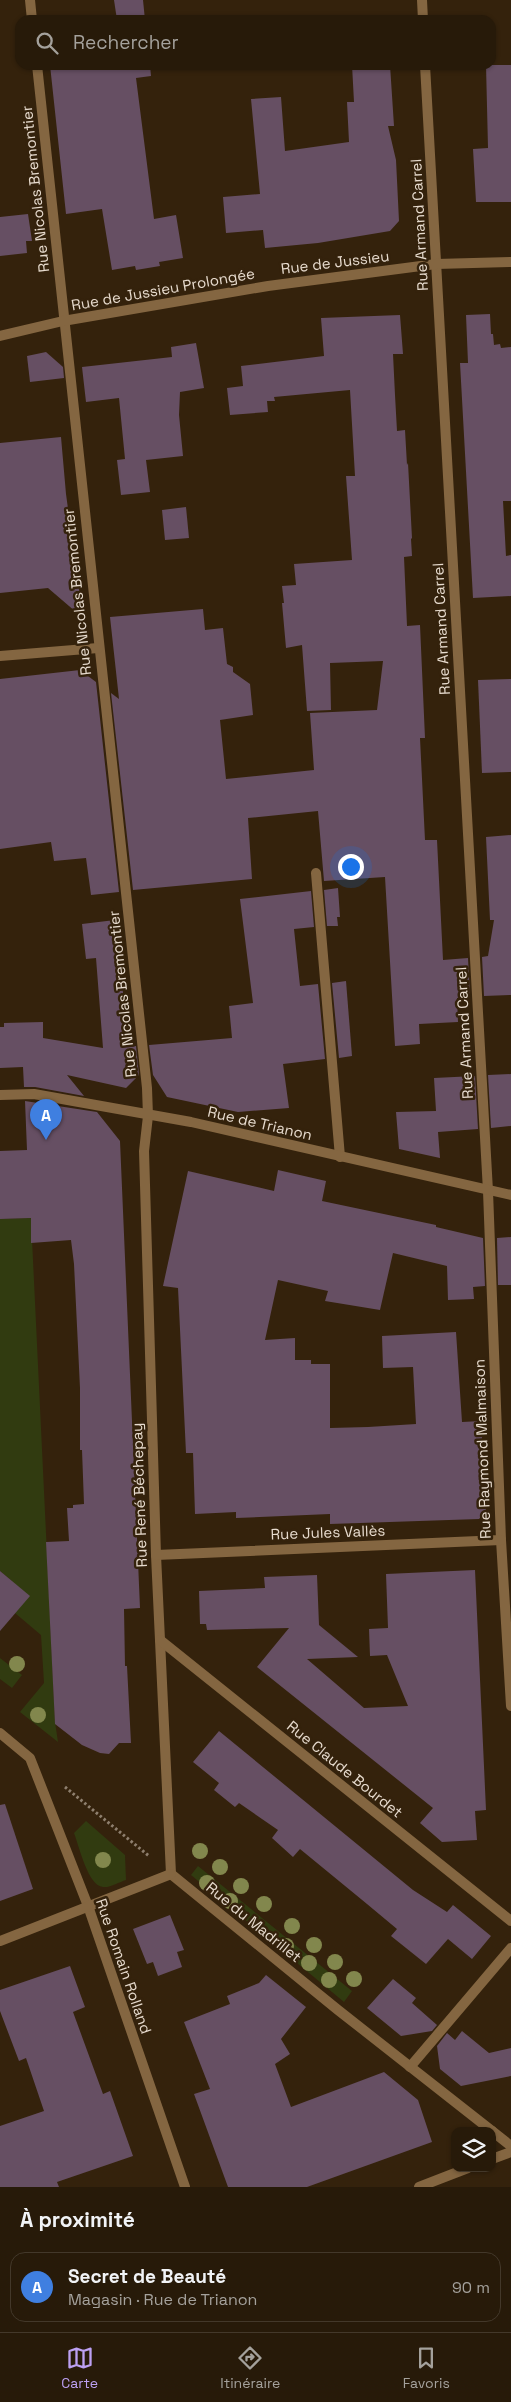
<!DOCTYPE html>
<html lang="fr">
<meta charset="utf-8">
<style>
body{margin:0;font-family:"Space Grotesk",sans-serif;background:#2f2312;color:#f1f3f6}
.controls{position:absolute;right:15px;bottom:15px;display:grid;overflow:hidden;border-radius:10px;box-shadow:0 1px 4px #0004}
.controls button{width:45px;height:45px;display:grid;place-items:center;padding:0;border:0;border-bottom:1px solid #43382a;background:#271a09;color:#f1f3f6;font:25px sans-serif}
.you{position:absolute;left:350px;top:866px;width:18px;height:18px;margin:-12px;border:4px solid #fff;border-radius:50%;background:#1a73e8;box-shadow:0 0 0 8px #1a73e833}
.badge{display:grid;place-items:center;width:32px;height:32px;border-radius:50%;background:#bca0f2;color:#fff;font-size:16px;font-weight:700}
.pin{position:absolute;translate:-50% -41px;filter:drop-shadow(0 1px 2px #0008)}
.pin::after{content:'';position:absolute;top:26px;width:18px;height:15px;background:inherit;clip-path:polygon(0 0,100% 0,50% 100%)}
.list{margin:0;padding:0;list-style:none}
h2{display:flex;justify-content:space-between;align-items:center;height:65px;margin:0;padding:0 20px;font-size:21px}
h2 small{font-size:16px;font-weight:400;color:#a4a19c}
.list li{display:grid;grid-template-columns:32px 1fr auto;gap:15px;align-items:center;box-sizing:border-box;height:70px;margin:0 10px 10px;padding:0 10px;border:1px solid #43382a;border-radius:15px}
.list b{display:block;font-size:19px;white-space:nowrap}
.list p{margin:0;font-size:16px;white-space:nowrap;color:#a4a19c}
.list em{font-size:16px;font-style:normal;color:#a4a19c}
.icon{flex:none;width:28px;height:28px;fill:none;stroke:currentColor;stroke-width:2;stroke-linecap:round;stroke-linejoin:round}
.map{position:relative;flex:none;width:511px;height:2187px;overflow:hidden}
.search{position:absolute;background:#271a09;box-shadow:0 1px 4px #0004;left:15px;right:15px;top:15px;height:55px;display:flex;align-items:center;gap:12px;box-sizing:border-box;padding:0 18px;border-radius:15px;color:#a4a19c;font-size:19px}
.sheet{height:145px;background:#271a09}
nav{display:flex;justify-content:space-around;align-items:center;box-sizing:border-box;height:70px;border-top:1px solid #43382a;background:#271a09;font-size:14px;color:#a4a19c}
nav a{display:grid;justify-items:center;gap:2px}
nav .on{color:#bca0f2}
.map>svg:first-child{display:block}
.green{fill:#313b10}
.building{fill:#664f63}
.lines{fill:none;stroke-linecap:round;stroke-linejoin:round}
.path{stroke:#8e7f6e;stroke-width:3;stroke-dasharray:2.5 2.5;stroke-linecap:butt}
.service{stroke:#846641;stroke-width:10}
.minor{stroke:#846641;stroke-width:10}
.tertiary{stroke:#846641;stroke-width:10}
.tree{fill:#82874d}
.labels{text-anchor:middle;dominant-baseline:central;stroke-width:5;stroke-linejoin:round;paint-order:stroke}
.street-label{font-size:15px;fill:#e7dbce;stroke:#34220c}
</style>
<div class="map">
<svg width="511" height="2187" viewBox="0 0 511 2187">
<rect width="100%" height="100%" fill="#34220c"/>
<g class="green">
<polygon points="31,1218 55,1722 58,1742 20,1712 44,1683 41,1635 15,1613 27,1598 10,1584 12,1581 0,1571 0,1219"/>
<polygon points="0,1658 22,1675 12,1688 0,1679"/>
<path d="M86 1821 125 1855 126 1880C119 1882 110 1888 103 1887 88 1886 79 1846 74 1833Z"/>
<polygon points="198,1866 352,1991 344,2002 191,1875"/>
</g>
<g class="building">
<polygon points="114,0 143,0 145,20 117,20"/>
<polygon points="50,65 150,65 151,76 136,78 154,219 176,215 183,258 159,262 160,266 136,270 135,266 112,270 102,209 66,214"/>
<polygon points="352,65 390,65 394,126 388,126 396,160 399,221 390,231 318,243 265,248 263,230 226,233 223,197 260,194 251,99 281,97 285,151 349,142 347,102 354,102"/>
<polygon points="486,65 511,65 511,202 476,202 473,149 488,148"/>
<polygon points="28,214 32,241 26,241 27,253 0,256 0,217"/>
<polygon points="490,314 491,334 493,334 494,345 500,344 501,348 511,347 511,501 503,501 506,556 511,555 511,596 473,598 460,363 468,363 466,315"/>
<polygon points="400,315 403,354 393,354 395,395 397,431 405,430 407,465 408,463 412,538 411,539 412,556 404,557 407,626 420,625 425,738 420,738 425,840 437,840 443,960 468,958 470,997 457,998 458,1022 419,1024 420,1044 395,1046 385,877 324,881 318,811 248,818 252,879 133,890 111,693 119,699 110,617 203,609 205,630 223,628 227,664 233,667 233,672 250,684 253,715 220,720 226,779 314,770 310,713 377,710 383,661 330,663 331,710 307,711 302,645 286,648 282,603 284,603 282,586 296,585 294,564 352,560 346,476 355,476 350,390 274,397 275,401 267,401 268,412 230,415 227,388 243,386 241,366 324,356 321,318"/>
<polygon points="196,343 204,388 180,392 179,415 183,456 146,460 150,492 121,495 117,460 125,459 119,398 86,402 82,367 172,357 171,347"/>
<polygon points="46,352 63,367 64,378 30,382 27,356"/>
<polygon points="61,437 66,494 83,618 48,588 0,593 0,443"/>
<polygon points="186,507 189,538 165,540 162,510"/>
<polygon points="80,670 96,682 119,892 91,895 86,858 54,861 51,842 0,849 0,679"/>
<polygon points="511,679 511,772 482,773 478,680"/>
<polygon points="511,835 511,995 484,996 482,957 488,956 494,920 490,920 486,837"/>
<polygon points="338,888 340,917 337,917 338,926 327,926 324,890"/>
<polygon points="311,891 314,927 294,929 300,986 318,984 325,1059 283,1064 289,1108 238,1112 167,1097 153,1075 149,1045 232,1038 229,1006 253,1003 240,899"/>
<polygon points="115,920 129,1047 136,1046 139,1075 126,1088 67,1075 84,1096 35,1087 24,1087 23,1067 0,1068 0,1027 4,1027 4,1023 43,1022 43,1038 103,1048 96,958 86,959 82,924"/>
<polygon points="346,981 352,1056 339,1058 332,983"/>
<polygon points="511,1074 511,1126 491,1128 488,1075"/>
<polygon points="475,1076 478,1129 438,1132 440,1158 399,1149 396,1112 436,1111 434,1078"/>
<polygon points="25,1101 97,1112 120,1141 140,1608 124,1609 125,1666 127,1666 131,1743 119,1743 109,1754 100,1753 82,1745 55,1724 46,1542 69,1541 67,1508 73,1508 73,1505 84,1504 82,1450 80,1450 80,1388 74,1264 71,1240 31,1243 31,1218 0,1219 0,1151 27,1150"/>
<polygon points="278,1170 326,1181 322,1201 436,1225 436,1227 483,1238 485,1286 473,1287 474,1299 448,1300 447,1266 393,1253 380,1310 325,1301 328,1291 278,1280 265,1340 295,1338 295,1360 311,1360 311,1364 330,1364 330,1428 368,1427 416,1424 413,1367 383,1368 382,1336 456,1332 462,1422 481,1421 486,1511 479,1519 330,1524 330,1514 236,1518 236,1512 195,1514 193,1453 186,1453 178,1288 163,1286 188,1171 274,1191"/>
<polygon points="511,1237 511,1285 498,1285 497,1238"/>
<polygon points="475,1570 486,1810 475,1811 477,1840 442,1842 420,1823 433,1808 257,1667 289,1628 207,1630 206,1624 200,1624 199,1591 265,1588 264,1577 317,1575 319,1625 358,1657 307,1659 364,1708 408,1706 387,1655 370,1656 369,1629 388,1628 386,1574"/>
<polygon points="0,1571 30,1596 0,1631"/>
<polygon points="219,1731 413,1890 447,1912 453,1905 491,1936 472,1959 448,1939 426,1964 391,1936 397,1929 367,1904 300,1849 293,1857 272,1838 278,1830 239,1803 235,1807 214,1790 219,1783 193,1762"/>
<polygon points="5,1804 33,1889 0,1901 0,1805"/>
<polygon points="170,1915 184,1950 177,1952 182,1967 158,1976 153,1962 147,1964 133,1929"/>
<polygon points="70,1966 85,2007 73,2012 103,2094 110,2091 133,2156 57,2182 59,2187 0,2187 0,2126 44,2111 26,2058 19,2061 0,2011 0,1990"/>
<polygon points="266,1975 306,2007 281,2039 290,2054 275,2064 291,2107 384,2072 418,2100 432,2142 307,2187 228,2187 194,2094 210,2089 184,2022 230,2004 227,1996 259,1983"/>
<polygon points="393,1979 416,1998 412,2003 437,2025 432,2031 401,2036 367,2008"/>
<polygon points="462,2031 489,2053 511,2048 511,2076 461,2086 440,2069 437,2046 447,2033 455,2040"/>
</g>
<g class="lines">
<polyline class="path" points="65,1787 149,1856"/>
<polyline class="service" points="316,873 340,1157"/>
<g class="minor">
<polyline points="30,0 32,20"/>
<polyline points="422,0 423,20"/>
<polyline points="37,65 147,1088 148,1116 144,1151 156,1555 171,1874"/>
<polyline points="425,65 488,1191 501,1540 511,1706"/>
<polyline points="0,336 63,321 268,286 436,264 511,262"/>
<polyline points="0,656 98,648"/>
<polyline points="156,1555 501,1540"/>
<polyline points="160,1640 511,1921"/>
<polyline points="0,1733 30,1758 88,1906 185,2187"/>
<polyline points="171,1874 338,2010 492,2131"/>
<polyline points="0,1941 171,1874"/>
<polyline points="410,2067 511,1948"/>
<polyline points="492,2131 511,2146"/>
<polyline points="492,2159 511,2152"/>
<polyline points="419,2187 468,2168"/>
</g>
<polyline class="tertiary" points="0,1095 34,1094 191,1122 511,1195"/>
</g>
<g class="tree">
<circle cx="17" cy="1664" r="8"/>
<circle cx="38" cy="1715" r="8"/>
<circle cx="200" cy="1851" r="8"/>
<circle cx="103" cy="1860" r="8"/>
<circle cx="220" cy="1867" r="8"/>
<circle cx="207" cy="1883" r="8"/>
<circle cx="241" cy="1886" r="8"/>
<circle cx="230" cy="1901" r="8"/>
<circle cx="264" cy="1904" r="8"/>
<circle cx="292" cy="1926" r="8"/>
<circle cx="314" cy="1945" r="8"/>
<circle cx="286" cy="1946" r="8"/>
<circle cx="335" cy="1962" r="8"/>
<circle cx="309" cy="1963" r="8"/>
<circle cx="354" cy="1979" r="8"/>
<circle cx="329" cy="1980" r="8"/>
</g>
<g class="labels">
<g class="street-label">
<text transform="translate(35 189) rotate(-96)">Rue Nicolas Bremontier</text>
<text transform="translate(419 225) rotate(-93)">Rue Armand Carrel</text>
<text transform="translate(335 262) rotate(-7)">Rue de Jussieu</text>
<text transform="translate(163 289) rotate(-10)">Rue de Jussieu Prolongée</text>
<text transform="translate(77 592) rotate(-96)">Rue Nicolas Bremontier</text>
<text transform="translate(441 629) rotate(-93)">Rue Armand Carrel</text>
<text transform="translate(122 994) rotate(-96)">Rue Nicolas Bremontier</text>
<text transform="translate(464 1033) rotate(-93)">Rue Armand Carrel</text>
<text transform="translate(260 1123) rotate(13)">Rue de Trianon</text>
<text transform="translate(482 1449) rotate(-92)">Rue Raymond Malmaison</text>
<text transform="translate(139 1495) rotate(-92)">Rue René Béchepay</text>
<text transform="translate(328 1532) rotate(-2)">Rue Jules Vallès</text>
<text transform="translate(345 1769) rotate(39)">Rue Claude Bourdet</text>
<text transform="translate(254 1922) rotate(39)">Rue du Madrillet</text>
<text transform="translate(124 1966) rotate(71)">Rue Romain Rolland</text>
</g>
</g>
</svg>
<div class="controls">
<button><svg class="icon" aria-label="layers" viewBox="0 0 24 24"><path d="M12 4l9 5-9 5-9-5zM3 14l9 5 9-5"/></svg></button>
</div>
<div class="you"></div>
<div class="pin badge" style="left:46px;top:1140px;background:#3f7fe0">A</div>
<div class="search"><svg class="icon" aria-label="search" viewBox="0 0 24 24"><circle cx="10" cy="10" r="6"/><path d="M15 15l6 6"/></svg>Rechercher</div>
</div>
<section class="sheet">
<h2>À proximité<small></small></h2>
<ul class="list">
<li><span class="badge" style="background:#3f7fe0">A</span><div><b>Secret de Beauté</b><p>Magasin · Rue de Trianon</p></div><em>90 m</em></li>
</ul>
</section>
<nav>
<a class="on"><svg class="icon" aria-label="map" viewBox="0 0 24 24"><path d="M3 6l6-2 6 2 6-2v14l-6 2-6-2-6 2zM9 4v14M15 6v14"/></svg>Carte</a>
<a><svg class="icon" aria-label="directions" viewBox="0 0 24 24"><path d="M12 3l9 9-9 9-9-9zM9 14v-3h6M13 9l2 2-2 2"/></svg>Itinéraire</a>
<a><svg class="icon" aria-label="saved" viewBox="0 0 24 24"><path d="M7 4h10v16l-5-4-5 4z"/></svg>Favoris</a>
</nav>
